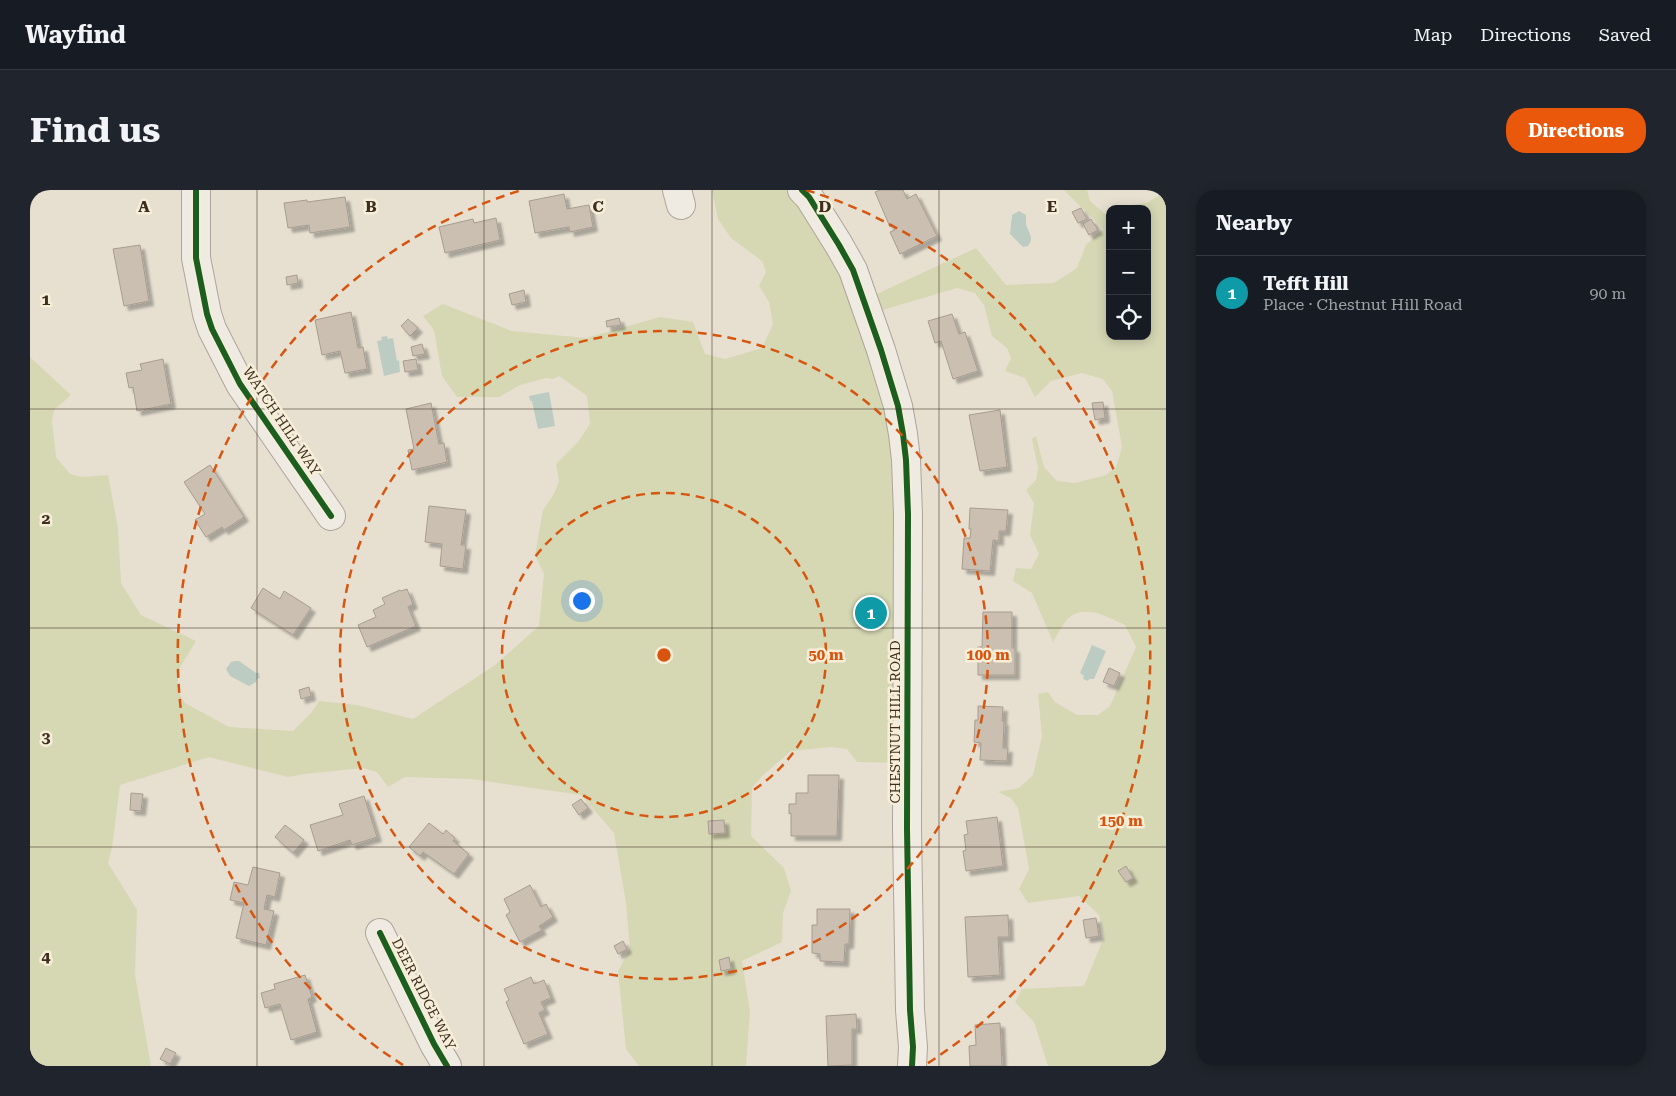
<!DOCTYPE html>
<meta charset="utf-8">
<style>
body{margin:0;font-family:"Roboto Serif",serif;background:#20242c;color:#f1f3f6}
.controls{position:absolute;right:15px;top:15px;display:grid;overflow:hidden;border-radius:10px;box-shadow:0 2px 12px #0003}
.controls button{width:45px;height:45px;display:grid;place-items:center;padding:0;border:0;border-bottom:1px solid #363941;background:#171b24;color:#f1f3f6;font:25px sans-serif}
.you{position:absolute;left:551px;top:410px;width:18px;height:18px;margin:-12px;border:4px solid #fff;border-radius:50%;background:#1a73e8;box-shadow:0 0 0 8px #1a73e833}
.badge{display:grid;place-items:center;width:32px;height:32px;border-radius:50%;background:#ea580c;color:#fff;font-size:16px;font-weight:700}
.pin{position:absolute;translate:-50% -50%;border:2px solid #fff;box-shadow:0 1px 5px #0006}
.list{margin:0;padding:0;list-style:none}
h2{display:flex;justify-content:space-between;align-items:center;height:65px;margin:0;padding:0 20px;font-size:21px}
h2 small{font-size:16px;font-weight:400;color:#9ea1a6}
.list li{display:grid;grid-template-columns:32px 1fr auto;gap:15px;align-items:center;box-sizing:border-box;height:75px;padding:0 20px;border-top:1px solid #363941}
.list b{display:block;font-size:19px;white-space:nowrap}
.list p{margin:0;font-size:16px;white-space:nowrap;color:#9ea1a6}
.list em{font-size:16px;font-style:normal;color:#9ea1a6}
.icon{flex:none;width:28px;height:28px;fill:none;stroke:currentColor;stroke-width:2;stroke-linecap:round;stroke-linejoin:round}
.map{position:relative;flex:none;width:1136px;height:876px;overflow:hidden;border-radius:20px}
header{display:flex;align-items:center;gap:30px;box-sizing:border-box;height:70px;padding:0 25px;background:#171b24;border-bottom:1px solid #363941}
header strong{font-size:24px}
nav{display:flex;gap:28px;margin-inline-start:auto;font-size:18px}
.intro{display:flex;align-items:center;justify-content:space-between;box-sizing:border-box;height:120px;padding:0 30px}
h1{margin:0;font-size:35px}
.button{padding:12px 22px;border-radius:20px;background:#ea580c;color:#fff;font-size:18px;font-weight:700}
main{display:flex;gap:30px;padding:0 30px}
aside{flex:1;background:#171b24;border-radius:20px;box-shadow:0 2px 12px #0003}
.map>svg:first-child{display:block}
.green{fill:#d6d7b3}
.water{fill:#bcccc2}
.building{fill:#cbbfb2;stroke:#a89c90;filter:url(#shadow)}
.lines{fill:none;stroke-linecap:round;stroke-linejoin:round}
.minor-casing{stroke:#ada599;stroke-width:30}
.minor{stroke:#efebe3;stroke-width:28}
.cycleway-casing{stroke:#f7eed8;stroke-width:9}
.cycleway{stroke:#1b5e20;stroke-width:6}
.grid{fill:none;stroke:#3d2e20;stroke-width:1;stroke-opacity:0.55}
.ring{fill:none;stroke:#d7550e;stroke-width:2.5;stroke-dasharray:9 6}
.labels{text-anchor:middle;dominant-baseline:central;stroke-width:5;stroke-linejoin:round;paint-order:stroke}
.street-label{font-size:14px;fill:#3d2e20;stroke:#f7eed8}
.grid-label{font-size:16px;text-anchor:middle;font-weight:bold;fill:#3d2e20;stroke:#f7eed8;stroke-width:5;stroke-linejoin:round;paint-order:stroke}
.centre{fill:#d7550e;stroke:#f7eed8;stroke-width:2.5}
.ring-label{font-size:15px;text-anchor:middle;font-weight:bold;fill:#d7550e;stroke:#f7eed8;stroke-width:5;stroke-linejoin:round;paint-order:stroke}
</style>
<header>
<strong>Wayfind</strong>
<nav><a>Map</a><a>Directions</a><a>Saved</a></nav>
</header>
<div class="intro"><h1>Find us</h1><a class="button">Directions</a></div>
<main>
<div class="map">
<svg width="1136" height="876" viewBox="0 0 1136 876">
<defs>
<filter id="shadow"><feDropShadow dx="4.5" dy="4.5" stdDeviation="1" flood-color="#0004"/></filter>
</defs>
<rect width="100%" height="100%" fill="#e7e0d1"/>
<path class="green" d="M682 0H770L836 109 946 58 976 95 1024 93 1047 78 1056 55 1073 39 1034 0H1057L1060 11 1080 28V146H1117V19H1092L1094 16 1116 13 1136 2V876H1018L1004 832 985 812 992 799 1054 796 1074 747 1069 725 1049 706 998 713 989 699 999 679 988 618 981 608 968 602 989 598 1003 585 1012 546 1008 504 1018 502 1025 512 1047 525H1068L1080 516 1106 457 1095 435C1078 427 1051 412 1036 431 1031 438 1027 445 1023 452L1002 403 983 391 986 378 1001 379 1009 364 1000 345 1004 313 996 300 1006 290 1008 278 1002 249 1006 246 1014 277 1027 291 1045 293 1076 285 1086 277 1092 257 1082 201 1073 189 1052 183 1021 191 1005 207 995 188 975 181 981 168 977 158 962 146 954 115 945 103 927 98 839 124 869 217 873 573 827 572 817 559 801 557 761 561 732 586 722 598 721 646 754 678 761 701 753 723 752 752 712 771 720 822 716 876H609L596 859 588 781 600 759 596 713 584 643 551 605 441 589 375 587 358 597 347 582 333 578 274 584 258 587 179 567 90 595 82 658 78 673 107 720 105 785 121 876H0V167L41 205 24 220 22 231 26 267 40 284 52 287 78 285 88 338 91 393 111 425 166 451 149 479 147 500 155 513 199 537 263 541 282 522 289 511 327 515 383 529 465 475 509 436 514 384 505 365 513 320 524 304 529 291 526 274 548 252 560 234 557 206 529 186 523 189 516 188 490 195 469 207H427L412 186 404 140 393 126 413 114 482 141 556 148 630 127 663 132 675 164 695 169 732 158 743 134 739 112 729 96 736 82 732 71 701 48 688 29Z"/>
<g class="water">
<path d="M989 21 996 25C996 28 996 31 996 34 998 43 1005 47 998 56L993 57 980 44 982 25Z"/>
<polygon points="357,146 358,149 363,148 367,171 369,170 370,182 354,186 347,151 352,150 351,147"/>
<polygon points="519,202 525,236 508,239 502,211 500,211 499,206"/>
<polygon points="1062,455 1076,461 1064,489 1059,489 1058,491 1053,489 1054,486 1050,483"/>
<polygon points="205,471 209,471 226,483 229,483 230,488 227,489 226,492 219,496 200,486 196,479 201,472"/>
</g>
<g class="building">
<polygon points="850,0 873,0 877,9 886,4 907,46 870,64 860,42 865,40 863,36 860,37 845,2"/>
<polygon points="534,4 537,19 559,15 563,37 540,42 539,37 505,43 499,11"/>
<polygon points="315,7 320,37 280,43 279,35 258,38 254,13 277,10 277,12"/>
<polygon points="1051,18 1057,29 1048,33 1042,22"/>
<polygon points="466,28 470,50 415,63 409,37 443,29 444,33"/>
<polygon points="1061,29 1068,40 1059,45 1053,34"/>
<polygon points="110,55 119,111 94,116 83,59"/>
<polygon points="267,85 268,93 257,95 256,87"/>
<polygon points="494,100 496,112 482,115 479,104"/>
<polygon points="321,122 328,158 333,157 337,179 315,183 310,161 292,165 285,130"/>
<polygon points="922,124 929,144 935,142 948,181 923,189 911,151 905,153 898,131"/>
<polygon points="589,128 591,135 577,137 576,131"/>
<polygon points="378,129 388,138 380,146 371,136"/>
<polygon points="392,154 395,164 383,166 381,157"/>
<polygon points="133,169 141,214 107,221 103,197 99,198 96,183 112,180 110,174"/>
<polygon points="386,169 388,180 375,182 373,171"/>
<polygon points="1073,212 1075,228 1065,230 1062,213"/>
<polygon points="401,213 409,254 414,253 417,272 382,280 378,260 384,259 376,219"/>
<polygon points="970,220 977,277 950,281 939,225"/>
<polygon points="180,275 214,327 194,340 192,337 176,347 165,330 175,324 154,292"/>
<polygon points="399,316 436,320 431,355 436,355 433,379 410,376 412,354 395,352"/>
<polygon points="940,318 978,320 976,341 969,341 969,351 963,350 960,381 932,379 934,348 940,348 941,339 939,339"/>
<polygon points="233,398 250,409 254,401 281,418 263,445 221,418"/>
<polygon points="377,399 383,414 378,417 386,436 337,457 328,435 346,427 343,420 355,414 352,408 370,400 371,401"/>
<polygon points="953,422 982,422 982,458 985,458 985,485 948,485 948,457 952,457"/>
<polygon points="1079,478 1090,483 1084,496 1073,492"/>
<polygon points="279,497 281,506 271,509 269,500"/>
<polygon points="948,516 973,517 972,531 974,531 973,558 978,558 977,571 950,570 951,553 944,552 945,530 948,530"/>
<polygon points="778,585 809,585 807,646 761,646 761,623 759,624 759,614 766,614 766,603 778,603"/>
<polygon points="101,603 113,604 111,621 100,620"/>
<polygon points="334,606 347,647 322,655 320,650 288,661 280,635 313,625 309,614"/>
<polygon points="551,609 558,618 549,625 542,615"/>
<polygon points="967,627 973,676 936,681 933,661 936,660 934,645 938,644 936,631"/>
<polygon points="694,630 695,643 679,644 678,631"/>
<polygon points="399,633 413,644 416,640 425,648 423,651 439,664 424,684 393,662 390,666 379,657"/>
<polygon points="255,635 274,650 263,663 245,647"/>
<polygon points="1096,676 1103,688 1096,692 1088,681"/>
<polygon points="223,677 250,683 245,707 237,705 234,719 244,721 236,755 206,748 214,713 200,710 204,692 218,695"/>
<polygon points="500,695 511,717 516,714 523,727 509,736 512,740 490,752 476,725 480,722 474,709"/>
<polygon points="787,719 820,719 819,754 815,754 814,772 790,771 790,764 782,763 782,735 787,735"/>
<polygon points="978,725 979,747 968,747 970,785 938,787 935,727"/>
<polygon points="1066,728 1069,746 1056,748 1053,730"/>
<polygon points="593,751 597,759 588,764 584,756"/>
<polygon points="699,767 701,779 691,781 689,770"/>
<polygon points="275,785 282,807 278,809 287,842 261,850 250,814 235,818 231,803 245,799 244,794"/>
<polygon points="501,787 504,794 514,790 521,808 511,812 515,820 509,823 518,844 494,854 476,812 479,810 474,799"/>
<polygon points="826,824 827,839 822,839 822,875 798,876 796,826"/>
<polygon points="970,833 972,876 940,876 939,856 946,855 945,835"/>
<polygon points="136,858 146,863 140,874 130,869"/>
</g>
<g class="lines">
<defs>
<g id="minor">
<polyline points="166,0 166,68 177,124 182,139 210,194 301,326"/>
<polyline points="647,0 651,15"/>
<polyline points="772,0 779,7 809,55 823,80 851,160 868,216 873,244 876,270 878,324 877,639 880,820 883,857 882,876"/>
<polyline points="350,743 404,854 417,876"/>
</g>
</defs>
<use href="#minor" class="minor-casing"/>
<use href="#minor" class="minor"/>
<defs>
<g id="cycleway">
<polyline points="166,0 166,68 177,124 182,139 210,194 301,326"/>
<polyline points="772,0 779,7 809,55 823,80 851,160 868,216 873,244 876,270 878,324 877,639 880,820 883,857 882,876"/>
<polyline points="350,743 404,854 417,876"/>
</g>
</defs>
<use href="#cycleway" class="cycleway-casing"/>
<use href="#cycleway" class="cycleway"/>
</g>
<path class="grid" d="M227 0V876M454 0V876M682 0V876M909 0V876M0 219H1136M0 438H1136M0 657H1136"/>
<g class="ring">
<circle cx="634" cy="465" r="162"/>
<circle cx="634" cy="465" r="324"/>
<path d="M373 875A486 486 0 0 1 492 0M776 0A486 486 0 0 1 895 875"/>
</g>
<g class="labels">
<g class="street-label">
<text transform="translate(252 231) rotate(56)">WATCH HILL WAY</text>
<text transform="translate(865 532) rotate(-90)">CHESTNUT HILL ROAD</text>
<text transform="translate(394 804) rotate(63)">DEER RIDGE WAY</text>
</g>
</g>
<g class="grid-label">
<text x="114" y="22">A</text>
<text x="341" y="22">B</text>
<text x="568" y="22">C</text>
<text x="795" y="22">D</text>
<text x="1022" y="22">E</text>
<text x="16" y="115">1</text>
<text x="16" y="334">2</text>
<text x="16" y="553">3</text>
<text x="16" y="772">4</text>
</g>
<circle cx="634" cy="465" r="8" class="centre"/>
<g class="ring-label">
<text x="796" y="470">50 m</text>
<text x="958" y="470">100 m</text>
<text x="1091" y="636">150 m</text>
</g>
</svg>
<div class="controls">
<button>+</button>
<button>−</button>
<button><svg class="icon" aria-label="locate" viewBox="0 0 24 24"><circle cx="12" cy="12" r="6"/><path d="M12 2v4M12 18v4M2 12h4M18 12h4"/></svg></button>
</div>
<div class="you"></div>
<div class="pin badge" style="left:841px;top:423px;background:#0f9aa8">1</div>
</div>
<aside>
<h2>Nearby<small></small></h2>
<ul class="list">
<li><span class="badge" style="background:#0f9aa8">1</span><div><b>Tefft Hill</b><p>Place · Chestnut Hill Road</p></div><em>90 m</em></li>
</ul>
</aside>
</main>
